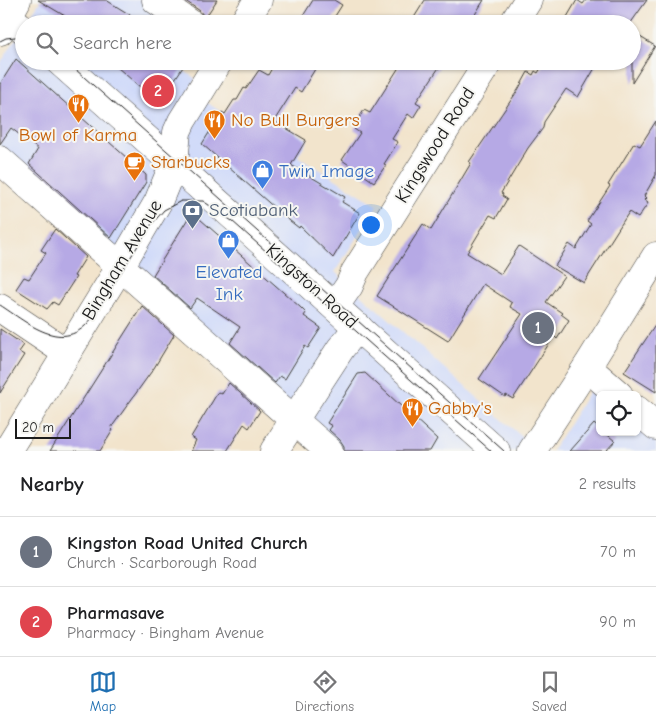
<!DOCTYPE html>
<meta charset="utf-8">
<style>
body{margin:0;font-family:"Comic Neue",sans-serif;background:#f6f6f6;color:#202124}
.controls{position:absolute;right:15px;bottom:15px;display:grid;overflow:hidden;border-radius:8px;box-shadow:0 1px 4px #0004}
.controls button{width:45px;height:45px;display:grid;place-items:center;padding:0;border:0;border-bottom:1px solid #e0e0e0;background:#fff;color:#202124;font:25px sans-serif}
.scale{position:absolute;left:15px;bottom:12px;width:56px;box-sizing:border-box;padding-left:5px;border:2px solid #1c1c1c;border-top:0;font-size:14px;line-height:18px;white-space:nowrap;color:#1c1c1c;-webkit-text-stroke:4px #f6f6f2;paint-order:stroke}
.you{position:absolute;left:370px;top:224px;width:18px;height:18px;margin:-12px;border:4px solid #fff;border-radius:50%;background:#1a73e8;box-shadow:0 0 0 8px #1a73e833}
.badge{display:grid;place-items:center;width:32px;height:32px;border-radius:50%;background:#1f6fb2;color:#fff;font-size:16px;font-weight:700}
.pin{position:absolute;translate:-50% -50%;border:2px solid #fff;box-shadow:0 1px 5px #0006}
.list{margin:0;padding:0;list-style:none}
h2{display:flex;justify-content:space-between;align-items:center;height:65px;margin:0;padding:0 20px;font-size:21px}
h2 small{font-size:16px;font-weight:400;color:#757577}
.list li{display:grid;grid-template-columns:32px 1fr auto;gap:15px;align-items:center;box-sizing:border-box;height:70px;padding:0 20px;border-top:1px solid #e0e0e0}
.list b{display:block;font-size:19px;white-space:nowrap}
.list p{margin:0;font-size:16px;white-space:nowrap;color:#757577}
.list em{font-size:16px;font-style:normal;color:#757577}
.icon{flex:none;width:28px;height:28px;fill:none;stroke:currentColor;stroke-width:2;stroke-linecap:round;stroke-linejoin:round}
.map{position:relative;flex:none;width:656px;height:451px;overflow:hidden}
.search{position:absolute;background:#fff;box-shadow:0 1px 4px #0004;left:15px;right:15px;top:15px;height:55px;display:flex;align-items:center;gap:12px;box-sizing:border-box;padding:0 18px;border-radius:28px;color:#757577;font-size:19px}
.sheet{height:205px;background:#fff}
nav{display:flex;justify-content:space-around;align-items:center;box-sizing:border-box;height:70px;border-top:1px solid #e0e0e0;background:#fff;font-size:14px;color:#757577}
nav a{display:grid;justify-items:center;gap:2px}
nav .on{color:#1f6fb2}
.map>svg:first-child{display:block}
.built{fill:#d0daf9}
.building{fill:#b6a9e5}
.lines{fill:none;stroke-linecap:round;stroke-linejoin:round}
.minor-casing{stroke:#3c3a36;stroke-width:29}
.major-casing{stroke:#3c3a36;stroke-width:29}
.minor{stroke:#fff;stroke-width:28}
.major{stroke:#fff;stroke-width:28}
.tram{stroke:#1c1c1c;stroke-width:1}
.labels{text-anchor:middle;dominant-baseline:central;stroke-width:4;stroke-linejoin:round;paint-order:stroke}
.food-label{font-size:19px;fill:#c56008;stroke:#f6f6f2;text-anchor:start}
.street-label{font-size:19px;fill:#1c1c1c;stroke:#f6f6f2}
.shop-label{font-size:19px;fill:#366cbe;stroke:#f6f6f2;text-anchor:start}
.service-label{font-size:19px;fill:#4e5e75;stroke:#f6f6f2;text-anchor:start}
</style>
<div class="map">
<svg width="656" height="451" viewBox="0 0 656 451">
<rect width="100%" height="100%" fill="#f6f6f2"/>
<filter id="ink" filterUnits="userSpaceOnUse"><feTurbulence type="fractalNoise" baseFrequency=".02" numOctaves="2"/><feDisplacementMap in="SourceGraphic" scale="10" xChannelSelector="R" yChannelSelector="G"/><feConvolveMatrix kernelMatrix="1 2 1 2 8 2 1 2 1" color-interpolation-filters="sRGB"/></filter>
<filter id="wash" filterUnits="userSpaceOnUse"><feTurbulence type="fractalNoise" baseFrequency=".0096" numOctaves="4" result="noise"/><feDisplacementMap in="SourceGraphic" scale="20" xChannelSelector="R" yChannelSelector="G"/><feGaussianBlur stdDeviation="1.12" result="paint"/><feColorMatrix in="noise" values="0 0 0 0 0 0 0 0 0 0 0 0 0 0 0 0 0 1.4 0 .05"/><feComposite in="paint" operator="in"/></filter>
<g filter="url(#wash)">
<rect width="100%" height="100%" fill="#f2e4cc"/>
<g class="built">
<polygon points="41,0 157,0 190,24 25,24"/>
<polygon points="24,26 24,61 170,61 196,79 189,90 256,136 269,117 308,139 298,156 377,205 335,272 538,451 325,451 0,163 0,64"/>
<polygon points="598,377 600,432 637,432 637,411 656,427 656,451 552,451"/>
</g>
<g id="blocks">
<g class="building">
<polygon points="38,0 106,0 145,24 60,24 65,16"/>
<polygon points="184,0 217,0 205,18 200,11"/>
<polygon points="313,0 334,0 342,5 330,24 298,24"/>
<polygon points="425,0 484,0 469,24 410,24"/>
<polygon points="577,0 583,4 586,0 647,0 630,24 577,24 567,17"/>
<polygon points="640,37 655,46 632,83 632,50"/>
<polygon points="16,59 146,175 146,182 111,238 29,164 38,149 11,128 0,144 0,84"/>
<polygon points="110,61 187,61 173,82 176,84 162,106"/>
<polygon points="276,61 320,61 301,92 295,88 274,121 306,140 291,165 345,197 342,202 360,213 333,258 300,226 299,228 285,217 202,144 222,112 225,114 234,100 237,100 244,88 246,89 259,70 268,75"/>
<polygon points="403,61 432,61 440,66 416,102 421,105 413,118 408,114 392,139 398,142 384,164 386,165 374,182 342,160 360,133 354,129 357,124 356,123 364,110 370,113"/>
<polygon points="545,61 599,61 578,97 566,89 544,122 543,128 528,148 501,193 503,194 502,196 507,199 496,218 490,215 467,253 501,274 519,246 564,276 546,302 562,313 561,314 569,320 557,339 554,336 513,399 506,395 505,397 479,379 522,314 510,307 512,303 483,284 448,341 377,296 423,224 431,230 471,163 469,162 518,90 528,72 533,75 535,71 538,73"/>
<polygon points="656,121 656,175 644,196 646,198 644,200 648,203 638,218 629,212 584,283 555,266 569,244 576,249 591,224 587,221 610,186 608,185 634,143 640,146"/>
<polygon points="192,212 300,307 306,313 304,316 321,328 308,348 305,346 285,379 280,376 275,383 230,343 240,327 197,298 190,308 153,275"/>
<polygon points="55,229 86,257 74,276 76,277 58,305 53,302 47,309 16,289 24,277 29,279 46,253 41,250"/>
<polygon points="142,306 174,335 154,368 111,428 113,430 100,451 50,451"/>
<polygon points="656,324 656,392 624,372"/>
<polygon points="0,329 24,345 19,352 24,355 0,393"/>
<polygon points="365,373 437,439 430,451 344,451 344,446 340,440 329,430 332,426 327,423 358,374"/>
<polygon points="229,383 260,411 249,428 244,424 227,451 191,451 196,440 191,437 218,392 222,394"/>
<polygon points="594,424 600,429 600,432 604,432 615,441 606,451 570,451"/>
</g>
</g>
</g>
<g filter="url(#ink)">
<use href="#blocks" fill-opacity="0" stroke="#3c3a36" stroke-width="1"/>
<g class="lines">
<defs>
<g id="minor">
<polyline points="156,0 191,24"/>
<polyline points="243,24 258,0"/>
<polyline points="513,24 528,0"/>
<polyline points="0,31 17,0"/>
<polyline points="0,160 329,451"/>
<polyline points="335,306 349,286 355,272 489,61"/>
<polyline points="0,308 67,353"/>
<polyline points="587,367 619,395"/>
<polyline points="637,410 656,426"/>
<polyline points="7,451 120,267 158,202 174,163 177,132 182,121 219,61"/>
<polyline points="274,451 341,348 358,327"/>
<polyline points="532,451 587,367 656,256"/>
</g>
<g id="major">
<polyline points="0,9 24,30"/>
<polyline points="59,61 496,451"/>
</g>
</defs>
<use href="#minor" class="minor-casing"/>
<use href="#major" class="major-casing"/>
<use href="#minor" class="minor"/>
<use href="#major" class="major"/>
<g class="tram">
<polyline points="0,41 6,38 24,36"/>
<polyline points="66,61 504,451"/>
<path d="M0 305C28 323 64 356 92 318L151 225 164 210 181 201H203L232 221 491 451"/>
</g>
</g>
</g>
<defs>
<symbol id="restaurant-pin" viewBox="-11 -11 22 30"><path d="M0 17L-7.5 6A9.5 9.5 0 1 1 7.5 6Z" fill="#e8710a" stroke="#f6f6f2"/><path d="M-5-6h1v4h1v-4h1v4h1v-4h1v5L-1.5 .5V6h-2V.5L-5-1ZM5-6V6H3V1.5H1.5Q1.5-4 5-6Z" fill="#fff"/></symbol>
<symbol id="cafe-pin" viewBox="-11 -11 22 30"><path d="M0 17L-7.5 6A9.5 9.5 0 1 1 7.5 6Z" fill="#e8710a" stroke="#f6f6f2"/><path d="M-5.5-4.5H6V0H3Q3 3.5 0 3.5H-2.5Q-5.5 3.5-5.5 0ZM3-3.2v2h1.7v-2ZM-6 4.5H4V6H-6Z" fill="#fff"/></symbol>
<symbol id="shop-pin" viewBox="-11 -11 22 30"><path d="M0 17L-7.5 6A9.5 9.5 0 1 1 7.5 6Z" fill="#3f7fe0" stroke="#f6f6f2"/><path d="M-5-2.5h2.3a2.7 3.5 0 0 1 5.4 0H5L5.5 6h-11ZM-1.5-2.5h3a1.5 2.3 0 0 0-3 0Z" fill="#fff"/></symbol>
<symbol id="bank-pin" viewBox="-11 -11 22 30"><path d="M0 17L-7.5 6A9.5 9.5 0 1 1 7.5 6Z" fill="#5c6f8a" stroke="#f6f6f2"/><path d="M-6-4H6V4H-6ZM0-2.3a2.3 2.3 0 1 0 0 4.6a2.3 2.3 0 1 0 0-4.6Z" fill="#fff"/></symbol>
</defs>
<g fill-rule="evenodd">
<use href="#restaurant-pin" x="66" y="92" width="25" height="34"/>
<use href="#restaurant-pin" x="202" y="108" width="25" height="34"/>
<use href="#cafe-pin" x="122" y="150" width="25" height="34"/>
<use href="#shop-pin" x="250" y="158" width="25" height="34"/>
<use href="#bank-pin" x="180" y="198" width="25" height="34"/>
<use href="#shop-pin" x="216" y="228" width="25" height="34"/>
<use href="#restaurant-pin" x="400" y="396" width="25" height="34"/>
</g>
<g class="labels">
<g class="food-label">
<text x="231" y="120">No Bull Burgers</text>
<text x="78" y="135" text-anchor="middle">Bowl of Karma</text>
<text x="151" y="162">Starbucks</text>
<text x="428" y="408">Gabby's</text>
</g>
<g class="street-label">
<text transform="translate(435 145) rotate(-58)">Kingswood Road</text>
<text transform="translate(122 260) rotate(-59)">Bingham Avenue</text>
<text transform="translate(312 286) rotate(42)">Kingston Road</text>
</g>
<g class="shop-label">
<text x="279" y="171">Twin Image</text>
<text x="229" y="272" text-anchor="middle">Elevated<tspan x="229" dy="22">Ink</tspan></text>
</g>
<g class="service-label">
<text x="209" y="210">Scotiabank</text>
</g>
</g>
</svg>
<div class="controls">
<button><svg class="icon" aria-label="locate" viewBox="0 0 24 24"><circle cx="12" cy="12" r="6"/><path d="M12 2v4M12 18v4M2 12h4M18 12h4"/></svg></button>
</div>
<div class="scale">20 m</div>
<div class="you"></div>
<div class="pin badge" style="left:538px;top:328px;background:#6b7280">1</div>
<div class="pin badge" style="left:158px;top:91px;background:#e0444e">2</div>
<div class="search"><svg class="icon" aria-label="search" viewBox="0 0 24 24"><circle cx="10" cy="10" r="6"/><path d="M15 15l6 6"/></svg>Search here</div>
</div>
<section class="sheet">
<h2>Nearby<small>2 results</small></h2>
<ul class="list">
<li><span class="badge" style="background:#6b7280">1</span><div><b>Kingston Road United Church</b><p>Church · Scarborough Road</p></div><em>70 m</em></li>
<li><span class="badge" style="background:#e0444e">2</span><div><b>Pharmasave</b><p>Pharmacy · Bingham Avenue</p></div><em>90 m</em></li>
</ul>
</section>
<nav>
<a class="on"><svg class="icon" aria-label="map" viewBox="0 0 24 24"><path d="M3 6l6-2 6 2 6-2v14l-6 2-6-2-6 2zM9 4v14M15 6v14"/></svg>Map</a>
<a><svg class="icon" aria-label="directions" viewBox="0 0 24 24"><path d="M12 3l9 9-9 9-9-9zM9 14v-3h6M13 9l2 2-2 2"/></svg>Directions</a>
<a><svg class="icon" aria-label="saved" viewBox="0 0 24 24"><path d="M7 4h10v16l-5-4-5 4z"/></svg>Saved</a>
</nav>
